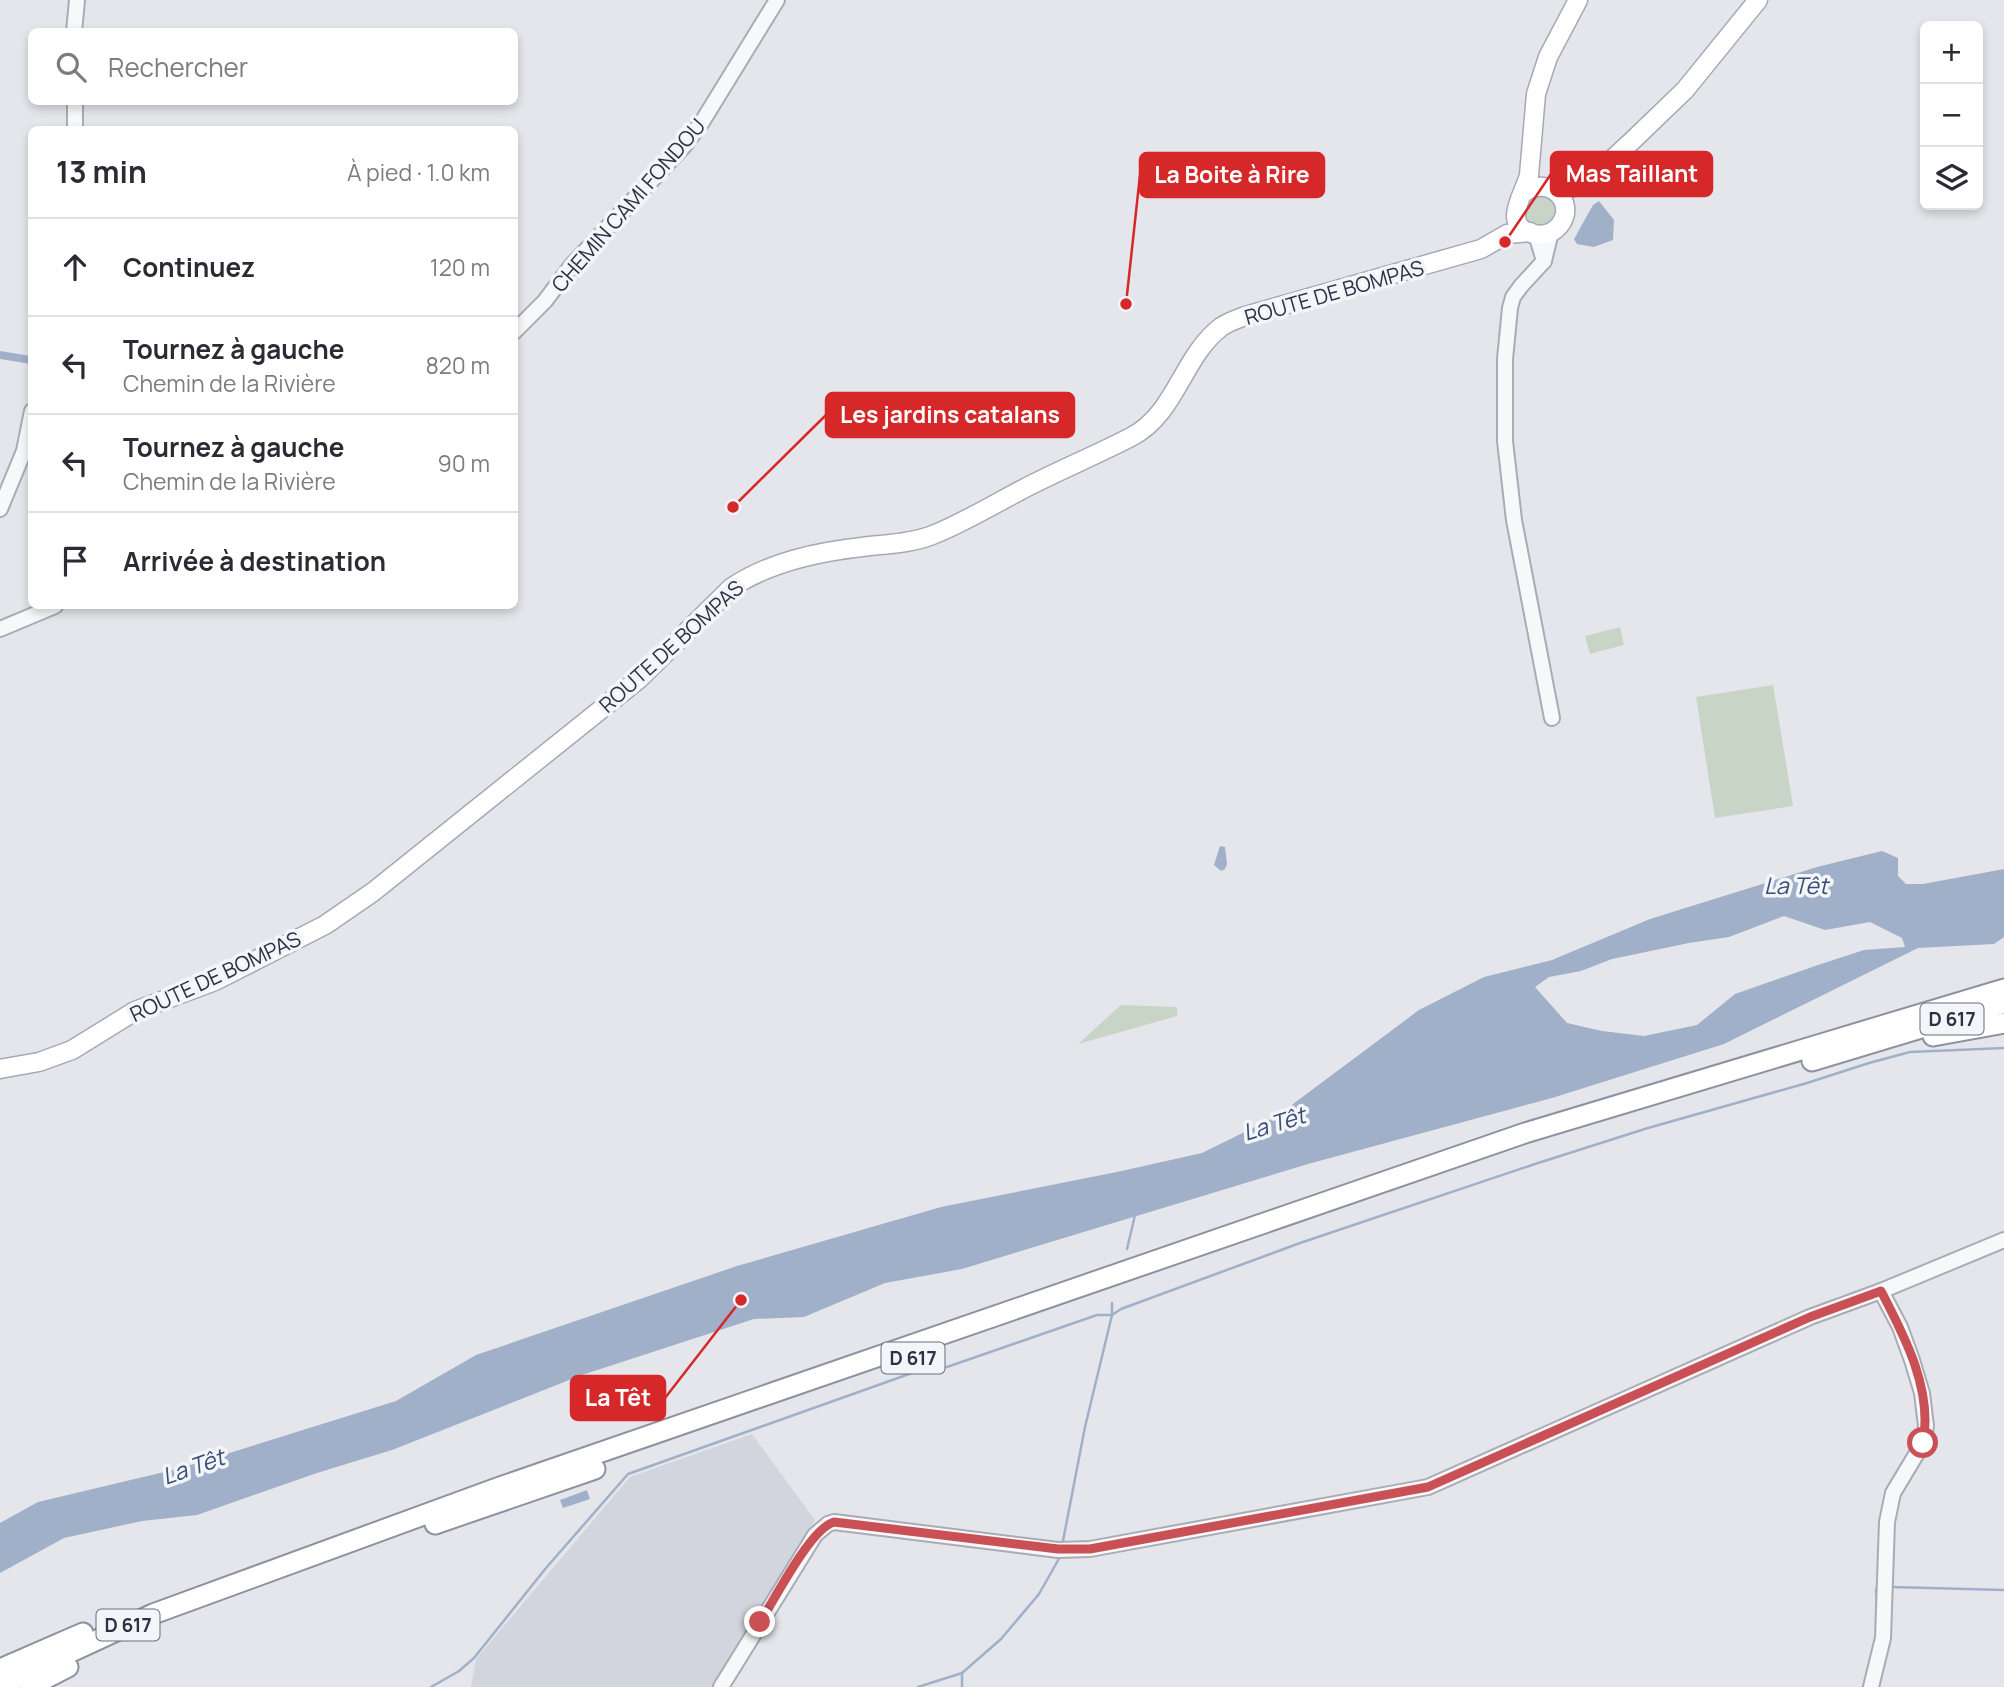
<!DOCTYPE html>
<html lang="fr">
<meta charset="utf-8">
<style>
body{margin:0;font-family:Manrope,sans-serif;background:#f2f2f3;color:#2b2b33}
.controls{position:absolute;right:21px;top:21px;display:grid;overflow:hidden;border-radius:10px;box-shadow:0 4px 10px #0003}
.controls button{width:63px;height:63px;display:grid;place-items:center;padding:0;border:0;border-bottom:2px solid #e1e1e2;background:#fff;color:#2b2b33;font:35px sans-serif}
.stop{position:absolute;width:21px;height:21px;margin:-16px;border:5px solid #c95156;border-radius:50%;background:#fff}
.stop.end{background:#c95156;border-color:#fff;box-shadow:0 2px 7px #0008}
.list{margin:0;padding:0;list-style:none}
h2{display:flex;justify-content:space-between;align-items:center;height:91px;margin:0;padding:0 28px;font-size:30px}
h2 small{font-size:23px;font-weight:400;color:#7c7c81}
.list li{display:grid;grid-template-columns:46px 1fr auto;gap:21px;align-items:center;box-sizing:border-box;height:98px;padding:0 28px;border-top:2px solid #e1e1e2}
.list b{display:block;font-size:26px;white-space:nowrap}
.list p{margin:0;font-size:23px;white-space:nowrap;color:#7c7c81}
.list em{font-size:23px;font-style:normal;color:#7c7c81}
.icon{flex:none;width:38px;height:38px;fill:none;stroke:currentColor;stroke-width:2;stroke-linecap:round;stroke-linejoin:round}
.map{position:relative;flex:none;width:2004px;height:1687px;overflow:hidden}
.search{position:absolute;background:#fff;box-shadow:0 4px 10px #0003;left:28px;top:28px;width:490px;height:77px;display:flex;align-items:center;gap:18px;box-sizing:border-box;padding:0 24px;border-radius:10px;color:#7c7c81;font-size:26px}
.panel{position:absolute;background:#fff;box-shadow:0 4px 10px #0003;left:28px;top:126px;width:490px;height:483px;border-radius:10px}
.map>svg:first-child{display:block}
.built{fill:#d2d5dd}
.green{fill:#c8d5c6}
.water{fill:#a1b0c9;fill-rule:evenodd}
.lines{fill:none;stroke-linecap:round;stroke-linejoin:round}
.stream{stroke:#a1b0c9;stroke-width:2.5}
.minor-casing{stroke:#a9acb5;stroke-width:18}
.major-casing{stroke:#a4a9b7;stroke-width:21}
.highway-casing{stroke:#8c92a1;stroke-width:23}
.minor{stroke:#f7f8fa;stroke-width:14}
.major{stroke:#fff;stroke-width:18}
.highway{stroke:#fff;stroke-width:19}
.route{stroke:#c95156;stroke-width:9}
.labels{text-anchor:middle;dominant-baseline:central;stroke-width:7;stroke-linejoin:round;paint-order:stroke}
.shield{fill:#f4f5f9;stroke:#686c7a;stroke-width:2}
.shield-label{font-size:19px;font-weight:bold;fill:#2c3243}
.street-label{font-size:21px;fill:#2c3243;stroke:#f4f5f9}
.water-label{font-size:23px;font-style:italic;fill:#384d76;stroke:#f4f5f9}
.leader{fill:none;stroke:#d62828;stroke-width:2.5}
.callout-dot{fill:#d62828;stroke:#f4f5f9;stroke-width:2.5}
.callout{fill:#d62828;stroke:#d62828;stroke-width:2.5}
.callout-label{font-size:23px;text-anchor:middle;font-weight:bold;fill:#fff}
</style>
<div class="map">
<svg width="2004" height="1687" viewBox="0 0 2004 1687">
<rect width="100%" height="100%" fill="#e4e6eb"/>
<polygon class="built" points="752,1434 815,1520 713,1687 471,1687 476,1659 630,1477"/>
<g class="green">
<polygon points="1547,194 1558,208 1552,225 1534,227 1525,219 1523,207 1529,196"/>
<polygon points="1620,627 1624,645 1590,654 1585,636"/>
<polygon points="1773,685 1793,806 1715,818 1696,697"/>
<polygon points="1121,1005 1177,1007 1177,1016 1078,1044"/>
</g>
<g class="water">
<polygon points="1599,201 1614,220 1613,240 1594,247 1577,244 1574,239 1593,205"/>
<polygon points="0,351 31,356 31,364 0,359"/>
<polygon points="1220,846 1225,847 1227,864 1225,869 1221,871 1214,865"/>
<path d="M1882 851 1898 858V876L1906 884H1923L2004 869V937L1994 944 1918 948 1724 1044 1552 1098 1308 1164 962 1269 885 1283 804 1317 754 1319 582 1375 392 1450 317 1473 197 1515 142 1521 64 1538 0 1573V1523L38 1502 181 1468 396 1401 476 1355 737 1266 941 1207 1117 1172 1202 1153 1277 1116 1419 1010 1484 977 1552 960 1650 919 1817 867ZM1784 916 1825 930 1870 922 1902 938 1905 947 1864 950 1815 966 1735 994 1697 1025 1644 1036 1602 1031 1567 1023 1535 987 1549 977 1581 971 1612 959 1689 943 1729 937Z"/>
<polygon points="587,1490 590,1499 563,1508 560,1500"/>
</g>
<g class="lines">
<g class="stream">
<polyline points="1127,1249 1135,1215"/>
<polyline points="1062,1546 1085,1427 1112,1315 1112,1303"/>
<polyline points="1891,1587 2004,1590"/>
<polyline points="1877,1605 1876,1589 1879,1586"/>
<polyline points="962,1673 962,1687"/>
<polyline points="431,1687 459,1671 474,1658 546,1568 628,1474 926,1368 947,1367 1097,1315 1112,1315 1121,1309 1300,1243 1535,1164 1648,1128 1807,1083 1869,1063 1910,1052 2004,1048"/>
<polyline points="918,1687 962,1673 1001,1639 1039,1594 1061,1555"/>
<polyline points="1863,1687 1866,1677"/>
</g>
<defs>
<g id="minor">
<polyline points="74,32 77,0"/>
<polyline points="75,102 75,130"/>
<polyline points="1536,234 1544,261 1551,232"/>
<polyline points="1544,261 1521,286 1513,297 1510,308 1505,359 1505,441 1514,520 1552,718"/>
<polyline points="514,332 545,301 572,265 684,146 702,122 777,0"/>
<polyline points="0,509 24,451 32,411"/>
<polyline points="0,629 55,606"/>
<polyline points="721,1687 815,1535 828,1524 834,1522 1058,1550 1090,1549 1428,1487 1810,1317 1881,1291 2004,1240"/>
<polyline points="1871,1687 1883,1638 1887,1522 1893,1493 1923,1443 1926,1426 1922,1393 1912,1360 1900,1327 1881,1291"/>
</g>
<g id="major">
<polyline points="1557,192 1577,186 1604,167 1632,141 1685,90 1758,0"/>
<path d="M1522 194C1547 173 1579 202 1559 226 1553 233 1544 236 1534 234 1499 226 1525 193 1529 175L1536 94 1548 57 1578 0"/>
<path d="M0 1069 39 1062 72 1050 135 1011 215 981 325 925 373 892 639 679 731 588C769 562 817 552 862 547 885 544 908 544 930 536 960 525 996 503 1025 488 1060 470 1096 455 1131 437 1176 414 1182 357 1221 327 1228 322 1237 319 1245 316L1481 249 1507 234 1530 232"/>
</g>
<g id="highway">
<polyline points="1933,1036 2004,1023"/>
<polyline points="1812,1061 2004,1003"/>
<polyline points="435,1524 595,1469"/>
<polyline points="0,1669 83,1633"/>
<polyline points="0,1685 153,1614 500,1487 1525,1133 2004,989"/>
<polyline points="29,1687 68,1667"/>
</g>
</defs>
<use href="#minor" class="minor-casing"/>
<use href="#major" class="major-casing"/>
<use href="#highway" class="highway-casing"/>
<use href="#minor" class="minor"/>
<use href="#major" class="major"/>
<use href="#highway" class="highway"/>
</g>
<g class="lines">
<path class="route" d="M760 1622C775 1599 810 1529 834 1522L1058 1549H1090L1428 1487 1810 1317 1881 1291C1905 1337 1933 1390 1923 1443"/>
</g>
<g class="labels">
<g class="shield">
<rect x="1920.5" y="1003.5" width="63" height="31" rx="5"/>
<rect x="881.5" y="1342.5" width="63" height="31" rx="5"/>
<rect x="96.5" y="1609.5" width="63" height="31" rx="5"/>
</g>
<g class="shield-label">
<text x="1952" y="1019">D 617</text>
<text x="913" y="1358">D 617</text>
<text x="128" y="1625">D 617</text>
</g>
<g class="street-label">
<text transform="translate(628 205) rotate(-49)">CHEMIN CAMI FONDOU</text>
<text transform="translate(1334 292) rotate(-16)">ROUTE DE BOMPAS</text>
<text transform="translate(671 646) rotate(-42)">ROUTE DE BOMPAS</text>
<text transform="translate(215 976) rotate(-25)">ROUTE DE BOMPAS</text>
</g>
<g class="water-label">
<text x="1796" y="885">La Têt</text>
<text transform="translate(1274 1123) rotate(-17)">La Têt</text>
<text transform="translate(193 1466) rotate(-19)">La Têt</text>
</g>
</g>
<path class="leader" d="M1505 242L1551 174M1126 304L1140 175M733 507L826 415M741 1300L665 1398"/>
<g class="callout-dot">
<circle cx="1505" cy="242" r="7"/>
<circle cx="1126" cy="304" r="7"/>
<circle cx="733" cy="507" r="7"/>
<circle cx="741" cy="1300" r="7"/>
</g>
<g class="callout">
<rect x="1551" y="152" width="161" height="44" rx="7"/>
<rect x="1140" y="153" width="184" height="44" rx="7"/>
<rect x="826" y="393" width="248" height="44" rx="7"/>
<rect x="571" y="1376" width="94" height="44" rx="7"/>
</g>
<g class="callout-label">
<text x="1632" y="182">Mas Taillant</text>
<text x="1232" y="183">La Boite à Rire</text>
<text x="950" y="423">Les jardins catalans</text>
<text x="618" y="1406">La Têt</text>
</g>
</svg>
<div class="controls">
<button>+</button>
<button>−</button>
<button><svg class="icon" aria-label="layers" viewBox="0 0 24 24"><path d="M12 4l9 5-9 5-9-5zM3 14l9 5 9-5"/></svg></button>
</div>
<div class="stop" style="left:1923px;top:1443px"></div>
<div class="stop end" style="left:760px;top:1622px"></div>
<div class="search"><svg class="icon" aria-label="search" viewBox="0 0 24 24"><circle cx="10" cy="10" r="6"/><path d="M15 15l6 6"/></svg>Rechercher</div>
<section class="panel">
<h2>13 min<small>À pied · 1.0 km</small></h2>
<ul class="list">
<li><svg class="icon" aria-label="ahead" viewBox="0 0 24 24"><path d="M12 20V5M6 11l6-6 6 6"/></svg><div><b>Continuez</b></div><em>120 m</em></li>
<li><svg class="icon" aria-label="left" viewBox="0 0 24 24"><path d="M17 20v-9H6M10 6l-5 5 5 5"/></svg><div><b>Tournez à gauche</b><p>Chemin de la Rivière</p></div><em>820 m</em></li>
<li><svg class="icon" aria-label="left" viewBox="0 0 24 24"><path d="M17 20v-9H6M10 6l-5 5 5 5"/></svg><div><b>Tournez à gauche</b><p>Chemin de la Rivière</p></div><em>90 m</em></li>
<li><svg class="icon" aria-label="arrive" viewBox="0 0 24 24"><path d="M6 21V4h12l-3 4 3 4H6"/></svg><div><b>Arrivée à destination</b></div></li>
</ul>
</section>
</div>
